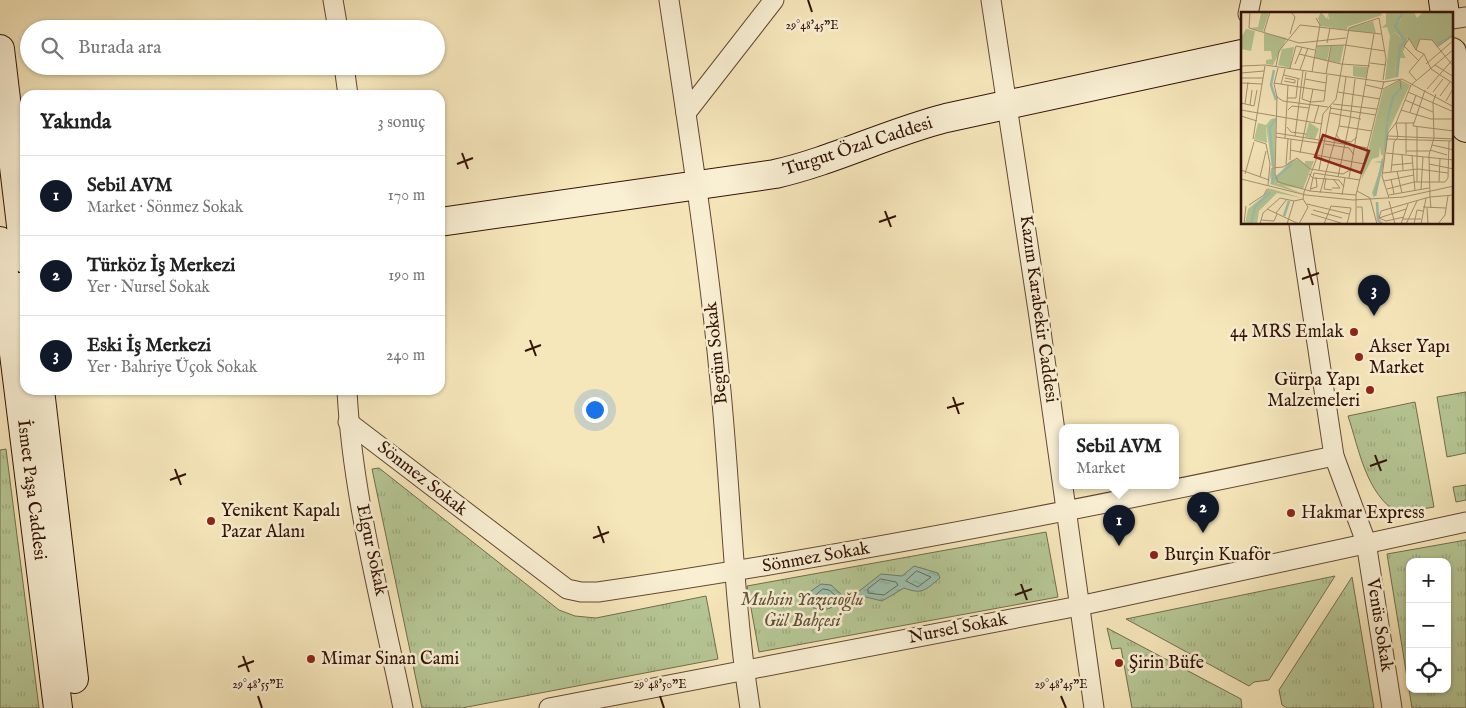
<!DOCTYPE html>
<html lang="tr">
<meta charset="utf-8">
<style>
body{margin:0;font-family:"IM FELL English",serif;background:#f6f6f6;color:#222}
.controls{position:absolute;right:15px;bottom:15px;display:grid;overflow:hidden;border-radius:10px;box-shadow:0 1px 4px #0004}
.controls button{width:45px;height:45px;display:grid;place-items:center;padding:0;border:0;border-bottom:1px solid #e0e0e0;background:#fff;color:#222;font:25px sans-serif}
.you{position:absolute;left:594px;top:409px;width:18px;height:18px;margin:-12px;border:4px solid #fff;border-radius:50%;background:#1a73e8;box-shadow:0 0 0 8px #1a73e833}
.badge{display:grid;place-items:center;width:32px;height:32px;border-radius:50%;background:#111827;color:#fff;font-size:16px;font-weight:700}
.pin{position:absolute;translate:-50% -41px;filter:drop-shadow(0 1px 2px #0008)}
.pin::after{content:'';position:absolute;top:26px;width:18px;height:15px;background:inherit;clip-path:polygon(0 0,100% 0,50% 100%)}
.popup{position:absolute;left:1059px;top:424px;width:120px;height:65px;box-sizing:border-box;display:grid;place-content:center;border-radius:10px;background:#fff;filter:drop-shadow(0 1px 4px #0005);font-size:16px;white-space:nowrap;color:#767676}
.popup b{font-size:19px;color:#222}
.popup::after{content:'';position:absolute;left:50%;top:100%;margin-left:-10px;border:10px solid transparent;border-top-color:#fff}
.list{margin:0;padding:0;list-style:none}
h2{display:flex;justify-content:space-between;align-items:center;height:65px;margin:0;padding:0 20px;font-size:21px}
h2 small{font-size:16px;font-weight:400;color:#767676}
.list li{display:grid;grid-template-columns:32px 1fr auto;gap:15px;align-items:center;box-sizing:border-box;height:80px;padding:0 20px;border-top:1px solid #e0e0e0}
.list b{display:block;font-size:19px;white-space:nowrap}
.list p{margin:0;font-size:16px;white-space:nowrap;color:#767676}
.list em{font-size:16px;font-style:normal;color:#767676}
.icon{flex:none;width:28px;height:28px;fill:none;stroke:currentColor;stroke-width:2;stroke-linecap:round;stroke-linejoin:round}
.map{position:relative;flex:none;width:1466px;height:708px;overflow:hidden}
.search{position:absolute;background:#fff;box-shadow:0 1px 4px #0004;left:20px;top:20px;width:425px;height:55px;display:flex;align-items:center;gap:12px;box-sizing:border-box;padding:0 18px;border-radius:28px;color:#767676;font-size:19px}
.panel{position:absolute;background:#fff;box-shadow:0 1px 4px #0004;left:20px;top:90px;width:425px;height:305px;border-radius:15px}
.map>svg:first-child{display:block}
.grass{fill:url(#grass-tufts);stroke:#746c4d;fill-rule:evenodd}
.water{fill:url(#water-ripples);stroke:#727a6a}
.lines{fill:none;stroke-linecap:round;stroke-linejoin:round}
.shore{stroke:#686959;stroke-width:1}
.street-casing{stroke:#634732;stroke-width:21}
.secondary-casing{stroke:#321205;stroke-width:30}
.street{stroke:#f9efd3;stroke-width:19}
.secondary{stroke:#f9efd3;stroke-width:28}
.ticks{fill:none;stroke:#321205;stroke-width:2}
.poi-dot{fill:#8f2418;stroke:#f9efd3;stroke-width:2}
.labels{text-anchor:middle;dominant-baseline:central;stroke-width:5;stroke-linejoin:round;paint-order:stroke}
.street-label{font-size:18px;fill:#321205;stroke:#f9efd3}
.poi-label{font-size:18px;fill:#321205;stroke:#f9efd3;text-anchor:start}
.park-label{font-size:18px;font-style:italic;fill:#605137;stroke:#f9efd3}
.inset-river{fill:none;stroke:#9dc0ad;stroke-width:2.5}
.inset-road{fill:none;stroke:#a89272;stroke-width:1}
.view{fill:#8f2418;fill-opacity:0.15;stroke:#8f2418;stroke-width:2.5}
.inset-edge{fill:none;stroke:#321205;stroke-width:2.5}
.ticks-label{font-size:12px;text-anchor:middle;fill:#321205;stroke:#f9efd3;stroke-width:5;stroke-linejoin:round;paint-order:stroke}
</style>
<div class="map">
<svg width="1466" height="708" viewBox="0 0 1466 708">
<defs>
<pattern id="grass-tufts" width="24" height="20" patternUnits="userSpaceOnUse" patternTransform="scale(1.25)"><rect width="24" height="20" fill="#b6c795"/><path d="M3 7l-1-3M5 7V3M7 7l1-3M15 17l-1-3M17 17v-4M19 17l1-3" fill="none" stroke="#9daa7f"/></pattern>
<pattern id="water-ripples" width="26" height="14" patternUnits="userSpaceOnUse" patternTransform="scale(1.25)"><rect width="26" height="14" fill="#9dc0ad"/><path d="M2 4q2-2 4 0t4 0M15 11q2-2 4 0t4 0" fill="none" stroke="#88a493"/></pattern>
</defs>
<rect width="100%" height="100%" fill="#f6e7bb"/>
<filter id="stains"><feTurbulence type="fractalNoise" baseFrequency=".004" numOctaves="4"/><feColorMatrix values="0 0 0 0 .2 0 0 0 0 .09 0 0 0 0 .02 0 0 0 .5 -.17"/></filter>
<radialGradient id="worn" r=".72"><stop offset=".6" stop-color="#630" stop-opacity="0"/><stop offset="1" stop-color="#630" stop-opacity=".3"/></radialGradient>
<g class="grass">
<polygon points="1466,392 1466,453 1447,457 1437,397"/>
<path d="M1415 402 1434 507 1398 513C1366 494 1359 449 1348 416Z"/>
<polygon points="6,449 39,708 0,708 0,450"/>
<polygon points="379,468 559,610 575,616 596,618 706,596 718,659 462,708 422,708 372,469"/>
<polygon points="1466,485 1466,500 1456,502 1453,487"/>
<polygon points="1046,532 1058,597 759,652 747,586"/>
<path d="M1466 540V708H1412L1387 554ZM1410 562H1447V689H1410Z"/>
<polygon points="1335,576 1269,680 1254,682 1249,686 1126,619"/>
<polygon points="1352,577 1374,708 1287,708 1282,705 1279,690"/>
<polygon points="1107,628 1241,699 1242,708 1132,708 1121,648 1112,649"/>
</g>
<g class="water">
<path d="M914 566 938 573 940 578C925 590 923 595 904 588L882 601 858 595V592L881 574 902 576Z"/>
<path d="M821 584 831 585 842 595C837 608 825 613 812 607L809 598 811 591Z"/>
</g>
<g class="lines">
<g class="shore">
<polygon points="917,571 931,577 918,587 906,581"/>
<polygon points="881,579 896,582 898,585 884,595 868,593 868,589"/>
<path d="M823 589 829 590 836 596C832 604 824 606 816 603L814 597Z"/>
</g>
<defs>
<g id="street">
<polyline points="333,0 338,29"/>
<path d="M669 0C688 127 708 254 720 381 731 490 733 600 750 708"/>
<polyline points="991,0 1039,317 1094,708"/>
<polyline points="1248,14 1251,0"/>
<polyline points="1452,19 1466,17"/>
<polyline points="344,66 348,95"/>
<polyline points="686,113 774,0"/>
<polyline points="1299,224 1334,456 1366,542 1392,708"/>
<polyline points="6,284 25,282"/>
<path d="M347 390C352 496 382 604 403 708"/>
<path d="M348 422 567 589 581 592H598C845 556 1090 508 1334 456"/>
<polyline points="549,708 1079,606 1466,522"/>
</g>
<g id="secondary">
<polyline points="1443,0 1445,14"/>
<polyline points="0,49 25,259"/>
<polyline points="1452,52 1466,128"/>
<path d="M440 222 775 174C833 161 887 133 946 118L1242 54"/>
<polyline points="0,241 58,708"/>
<polyline points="40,390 74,679"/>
</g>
</defs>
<use href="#street" class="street-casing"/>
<use href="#secondary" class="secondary-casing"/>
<use href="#street" class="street"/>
<use href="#secondary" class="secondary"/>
</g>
<path class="ticks" d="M808 0 812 12M462 153 468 169M457 164 473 158M885 211 891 227M879 222 896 216M1308 268 1313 285M1302 279 1319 273M530 340 536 356M525 351 541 345M953 397 959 414M947 408 964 403M1375 455 1381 471M1370 466 1387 460M175 469 181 485M170 480 186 474M598 526 604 543M593 538 609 532M1021 584 1027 600M1015 595 1032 589M243 656 249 672M238 667 254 661M258 696 262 708M660 696 664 708M1061 696 1066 708"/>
<g class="poi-dot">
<circle cx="1354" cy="332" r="5"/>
<circle cx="1359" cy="357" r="5"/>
<circle cx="1370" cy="390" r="5"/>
<circle cx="1291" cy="513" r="5"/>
<circle cx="211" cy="521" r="5"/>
<circle cx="1154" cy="555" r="5"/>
<circle cx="311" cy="659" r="5"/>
<circle cx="1119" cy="663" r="5"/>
</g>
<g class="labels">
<g class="street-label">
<text transform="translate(858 147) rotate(-18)">Turgut Özal Caddesi</text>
<text transform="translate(1038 309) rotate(82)">Kazım Karabekir Caddesi</text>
<text transform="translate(717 353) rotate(-96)">Begüm Sokak</text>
<text transform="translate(422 479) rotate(38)">Sönmez Sokak</text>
<text transform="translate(31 490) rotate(83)">İsmet Paşa Caddesi</text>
<text transform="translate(371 550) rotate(78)">Elgur Sokak</text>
<text transform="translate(816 558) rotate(-10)">Sönmez Sokak</text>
<text transform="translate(1379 625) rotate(81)">Venüs Sokak</text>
<text transform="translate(958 629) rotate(-11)">Nursel Sokak</text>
</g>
<g class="poi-label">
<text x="1344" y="332" text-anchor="end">44 MRS Emlak</text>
<text x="1369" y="347">Akser Yapı<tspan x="1369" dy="21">Market</tspan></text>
<text x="1360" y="380" text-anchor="end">Gürpa Yapı<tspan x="1360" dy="21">Malzemeleri</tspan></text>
<text x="221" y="511">Yenikent Kapalı<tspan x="221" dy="21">Pazar Alanı</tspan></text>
<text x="1301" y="513">Hakmar Express</text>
<text x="1164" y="555">Burçin Kuaför</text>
<text x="321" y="659">Mimar Sinan Cami</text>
<text x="1129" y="663">Şirin Büfe</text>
</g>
<g class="park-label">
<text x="802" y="600">Muhsin Yazıcıoğlu<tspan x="802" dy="21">Gül Bahçesi</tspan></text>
</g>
</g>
<g transform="translate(1241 12)">
<rect width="212" height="212" fill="#f6e7bb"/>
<path d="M16 0H28L22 19 9 16 17 15 20 1ZM80 0 86 7 88 0 87 7 107 15 105 18 79 14 77 6ZM162 5 167 26 162 40 170 57 165 46H159V35L163 31 154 14ZM5 17 14 19 10 39 0 37V26ZM154 20 161 27 154 54 156 65 144 68 149 24ZM23 21 46 26 32 53 25 52V48L31 47 30 39H23ZM103 33 99 51 87 49 90 34ZM76 34H89L86 49 74 46ZM53 35 49 56 37 53 41 37ZM112 54 127 55 125 66 112 64ZM68 110 78 117 74 127 64 125ZM17 111 25 113 26 131 13 127ZM57 147 64 152V149H73L62 177 38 173 41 162Z" fill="#b6c795"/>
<path d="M87 0H140L141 3 106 15 89 12ZM145 0H173L176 6 182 0H212V23L196 35 191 28 179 27 175 37 164 20 160 6 154 14 164 29 159 35 156 65 154 54 160 25 154 20 149 24 146 15 140 16 145 12ZM132 9 135 21 108 19V16ZM160 68 169 73 146 122 143 151 133 186 131 181 141 151 132 150 141 149 142 143H140L139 134 138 145 131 147 120 168 142 78ZM35 106 34 155H31L25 113 30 107ZM57 147 45 164 47 158 41 162 40 169 44 171H36L62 182 29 172 33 168 31 162 28 170 30 156H34V167L49 149ZM27 176 61 186 36 181 18 199 16 212H4L7 197 23 184Z" fill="#b6c795"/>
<path class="inset-river" d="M196 32 212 23M33 58 30 73 35 88M156 65 159 35 164 29 154 14 162 0M146 110 152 85 159 77M144 139 146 112M32 154 29 116 34 107M32 168 51 152M31 172 32 157M134 184 142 147M136 190 137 208 141 212M43 204 48 189M10 212 14 195 29 180"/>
<path class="inset-road" d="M8 16 58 31 105 26M8 16 9 0M23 20 29 0M49 22 54 5 50 0M167 25 175 38 183 42M168 27 163 34 178 49M86 31 89 16M75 34 104 33 144 39M196 35 213 23M175 38 179 27 191 28 213 55M58 42 100 52 129 54M183 42 190 57 213 72M129 51 145 53M54 52 61 35M185 52 213 28M194 53 213 65M0 54 24 53 143 70 161 67 213 95M35 54 38 39 59 13 140 22M37 56 33 72 36 85 42 89 87 95M49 56 55 34 74 38M59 58 67 36M65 60 61 87 70 90 83 89 86 63M71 60 79 13 75 6M0 61 23 59M85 62 90 34M43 63 59 67M0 66H22M64 67 85 71M175 68 168 60 183 42M43 69 54 71V68L44 66M1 71 21 72M33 71 84 79M40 72 44 57M125 73 142 77 159 68 160 77M186 77 213 46M184 78 172 114 213 119M97 80 139 87M167 80 213 100M192 80 202 67M36 84 34 162 37 170 69 179 115 183V212M199 84 209 70M46 86H55L57 67M0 87V67M164 88 192 100M205 89 213 75M0 91 13 94 16 78M4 92 7 70M92 92 136 97M9 93 11 78M89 96 135 103M0 98 81 112M47 98 51 94 68 96M160 98 190 107H213M169 100 175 83M89 101 120 107M0 104 16 109M73 110 78 93M155 111H173M165 111V142M98 114 131 119M46 115 50 120 65 122M176 115V170M35 121 127 136M95 122 99 128 110 130 116 125M54 124 62 59M147 124 213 127M35 125 77 131M44 126 47 73M12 127 24 54M145 127 213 129M13 128 25 132 29 152 27 173M84 132 108 136 113 143M191 133 213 138M49 138 123 152M189 138 206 143M165 139H189M59 141 72 77M145 141 213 148M161 142 162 158M171 143 174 179M49 148 50 127M45 152 47 127M188 152 213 157M151 153 172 151M31 156 42 155 56 146 69 157 102 162 109 158M0 158 28 168M78 158 90 94M156 159 161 181M150 160 153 130 157 125 155 111M142 161 177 157 207 161M4 162 13 130M68 162 72 166 98 168 103 175M19 165 25 139M97 165 109 108 114 67M85 166 83 177 91 178M108 166 133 22M207 166 208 129M0 167 65 183 112 188 162 185 213 174M150 167 153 182M143 169 173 163M198 170 199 146M91 176H99L93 168M69 177 76 175 75 165M146 177 173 170H204L207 166M180 177 182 145M69 179 73 161 119 168M116 179 129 186 136 212M79 181 98 114 105 65M101 183 104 166M115 183 143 69M148 183 188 176M148 186 141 164 147 121 155 111 170 73 213 37M148 189 154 212M66 192 108 202M8 193 23 183 26 177M116 195H121L122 212M182 195 205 196M186 196 187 212M190 196 189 185 213 183M26 197 58 212M72 198 101 206M35 201 46 187M70 202 100 211M138 206 140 199 185 186M138 206 165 197M138 206 145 209 163 205M162 207H180M20 208 33 209 36 202M3 212 5 194M19 212 22 201 39 186 53 189M46 212 53 189 62 187M58 212 67 195 62 187 63 180 75 148 82 102 95 87 108 16 138 6 145 47 142 68M83 212 90 194 110 196M106 212 110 196M160 212 167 192M165 212 176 189M173 212 176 198 182 199M180 212 185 186 189 185 188 143 193 126 192 90 195 82M197 212 204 203 207 184"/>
<path class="view" d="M82 123 128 139 120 161 74 145Z"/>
<rect width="212" height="212" class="inset-edge"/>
</g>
<g class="ticks-label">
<text x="812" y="29">29°48'45"E</text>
<text x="258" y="688">29°48'55"E</text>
<text x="660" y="688">29°48'50"E</text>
<text x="1061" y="688">29°48'45"E</text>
</g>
<rect width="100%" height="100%" filter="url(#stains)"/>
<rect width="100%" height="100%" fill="url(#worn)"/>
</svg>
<div class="controls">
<button>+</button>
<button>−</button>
<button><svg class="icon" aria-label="locate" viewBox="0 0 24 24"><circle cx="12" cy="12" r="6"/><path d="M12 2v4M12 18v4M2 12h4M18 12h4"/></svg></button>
</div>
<div class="you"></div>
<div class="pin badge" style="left:1119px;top:546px">1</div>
<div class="popup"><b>Sebil AVM</b>Market</div>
<div class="pin badge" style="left:1203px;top:533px">2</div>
<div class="pin badge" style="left:1374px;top:316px">3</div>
<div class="search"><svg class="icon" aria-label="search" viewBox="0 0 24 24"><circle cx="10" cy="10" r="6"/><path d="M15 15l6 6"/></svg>Burada ara</div>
<section class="panel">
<h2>Yakında<small>3 sonuç</small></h2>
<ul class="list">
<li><span class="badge">1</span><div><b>Sebil AVM</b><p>Market · Sönmez Sokak</p></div><em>170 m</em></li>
<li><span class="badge">2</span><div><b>Türköz İş Merkezi</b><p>Yer · Nursel Sokak</p></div><em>190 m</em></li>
<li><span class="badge">3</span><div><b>Eski İş Merkezi</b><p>Yer · Bahriye Üçok Sokak</p></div><em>240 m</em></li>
</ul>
</section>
</div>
